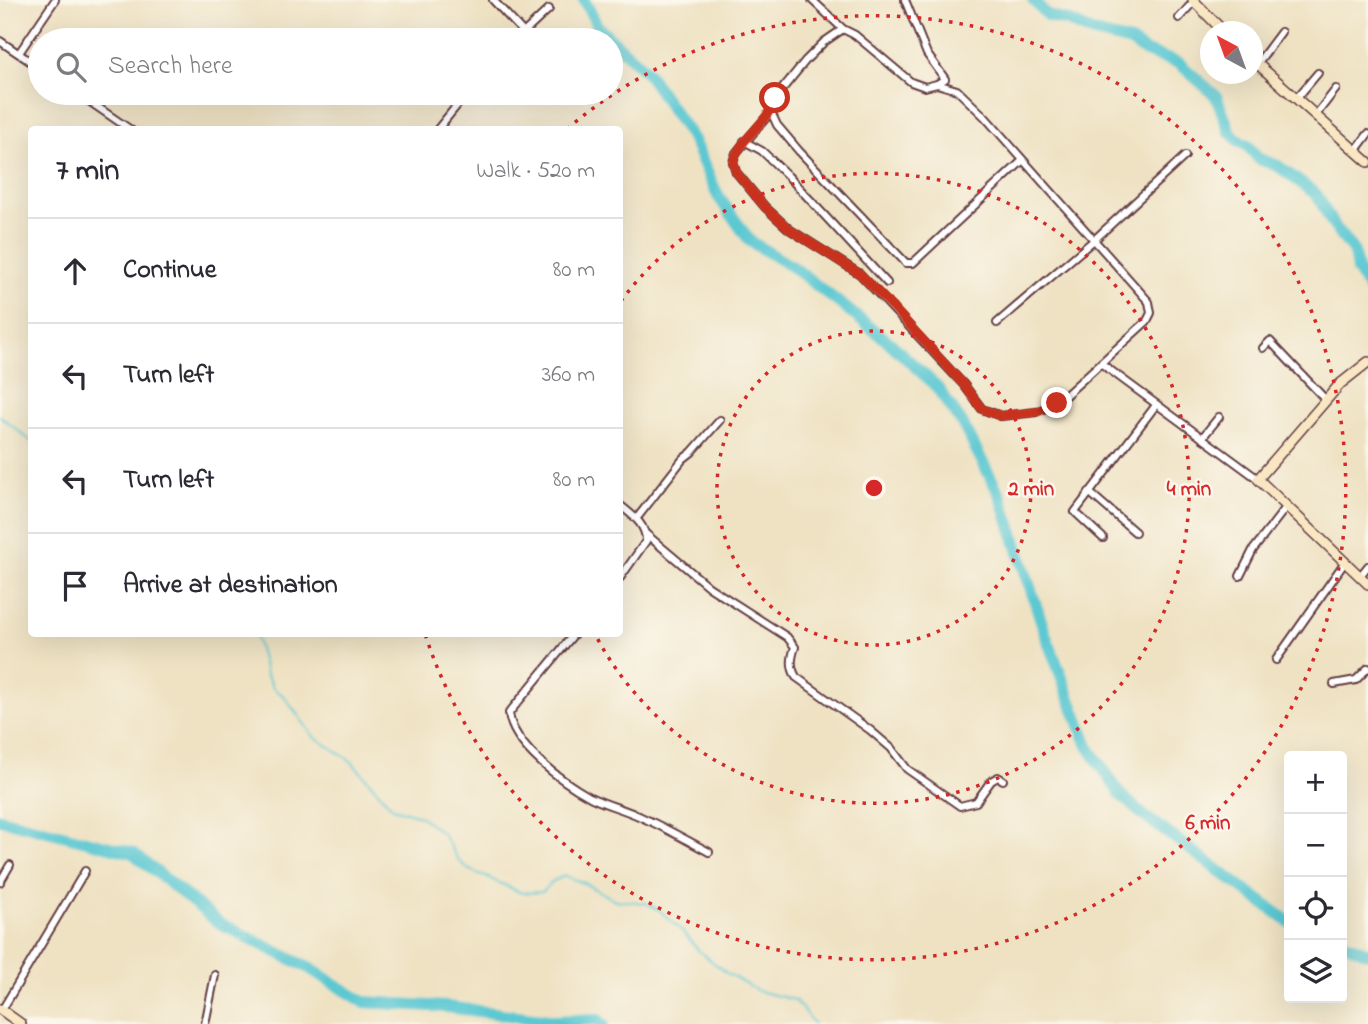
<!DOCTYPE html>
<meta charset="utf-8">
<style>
body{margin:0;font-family:"Indie Flower",sans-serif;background:#f7f7f7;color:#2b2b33}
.controls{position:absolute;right:21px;bottom:21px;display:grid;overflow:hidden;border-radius:7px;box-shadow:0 7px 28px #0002}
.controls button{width:63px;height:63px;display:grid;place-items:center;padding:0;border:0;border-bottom:2px solid #e1e1e2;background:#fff;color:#2b2b33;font:35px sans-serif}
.compass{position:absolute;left:1200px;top:21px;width:63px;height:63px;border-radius:50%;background:#fff;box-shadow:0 7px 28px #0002;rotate:319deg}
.stop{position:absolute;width:21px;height:21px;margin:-16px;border:5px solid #c8321e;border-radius:50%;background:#fff}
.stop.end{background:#c8321e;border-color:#fff;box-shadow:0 2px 7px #0008}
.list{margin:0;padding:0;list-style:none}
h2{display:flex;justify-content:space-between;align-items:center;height:91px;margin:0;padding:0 28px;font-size:30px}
h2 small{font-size:23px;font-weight:400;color:#7c7c81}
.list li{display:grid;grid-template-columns:46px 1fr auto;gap:21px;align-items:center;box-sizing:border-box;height:105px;padding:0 28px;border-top:2px solid #e1e1e2}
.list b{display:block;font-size:26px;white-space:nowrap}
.list em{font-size:23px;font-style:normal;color:#7c7c81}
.icon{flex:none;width:38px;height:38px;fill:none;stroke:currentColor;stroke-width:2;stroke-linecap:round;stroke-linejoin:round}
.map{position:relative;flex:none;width:1368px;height:1024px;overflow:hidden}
.search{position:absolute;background:#fff;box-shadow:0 7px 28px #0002;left:28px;top:28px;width:595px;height:77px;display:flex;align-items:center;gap:18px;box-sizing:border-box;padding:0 24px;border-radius:38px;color:#7c7c81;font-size:26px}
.panel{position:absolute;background:#fff;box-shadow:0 7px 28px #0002;left:28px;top:126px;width:595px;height:511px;border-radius:7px}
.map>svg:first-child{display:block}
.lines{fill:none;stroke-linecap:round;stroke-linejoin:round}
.stream{stroke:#5bc8d2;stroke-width:2}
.river{stroke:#5bc8d2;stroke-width:12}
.street-casing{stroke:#633c42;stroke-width:10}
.secondary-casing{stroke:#633c42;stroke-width:12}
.street{stroke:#fff;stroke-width:6}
.secondary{stroke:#f9e7c3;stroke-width:9}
.route{stroke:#c8321e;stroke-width:9}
.ring{fill:none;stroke:#d62828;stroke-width:3.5;stroke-dasharray:3.5 7}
.centre{fill:#d62828;stroke:#fbf7ec;stroke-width:3.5}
.ring-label{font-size:21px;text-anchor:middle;font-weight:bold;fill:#d62828;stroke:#fbf7ec;stroke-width:5;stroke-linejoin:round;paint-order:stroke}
</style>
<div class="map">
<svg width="1368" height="1024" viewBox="0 0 1368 1024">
<rect width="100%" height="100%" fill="#fbf7ec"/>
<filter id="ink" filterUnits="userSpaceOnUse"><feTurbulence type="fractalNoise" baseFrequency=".0143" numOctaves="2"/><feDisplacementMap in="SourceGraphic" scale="14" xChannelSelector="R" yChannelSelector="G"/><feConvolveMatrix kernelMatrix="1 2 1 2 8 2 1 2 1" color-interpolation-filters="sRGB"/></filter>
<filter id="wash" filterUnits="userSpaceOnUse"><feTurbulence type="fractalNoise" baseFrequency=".00686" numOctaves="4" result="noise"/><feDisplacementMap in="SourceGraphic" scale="28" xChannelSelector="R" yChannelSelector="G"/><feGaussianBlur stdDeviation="1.57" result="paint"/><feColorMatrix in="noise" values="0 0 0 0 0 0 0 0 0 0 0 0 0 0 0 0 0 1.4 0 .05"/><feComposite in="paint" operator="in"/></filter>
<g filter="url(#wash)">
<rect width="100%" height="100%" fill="#efe2c3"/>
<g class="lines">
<g class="stream">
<polyline points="0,416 32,442"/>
<polyline points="255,634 266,674 273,688 284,696 313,736 351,761 393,808 420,816 442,833 459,861 468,869 522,893 542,892 553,881 565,876 584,883 615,900 646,903 659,910 682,931 698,950 725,972 758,991 795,1000 814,1024"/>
</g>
<g class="river">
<polyline points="584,0 598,27 646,71 693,140 718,196 750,241 797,270 889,342 936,386 962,423 1001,497 1046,636 1088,746 1120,794 1143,815 1289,922"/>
<polyline points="1033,0 1048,16 1068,21 1094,33 1131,42 1146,52 1179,63 1216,96 1230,132 1240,142 1248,146 1259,159 1278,166 1317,195 1332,223 1354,252 1357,270 1368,288"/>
<polyline points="0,819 133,853 219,923 309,968 364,1002 447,1007 556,1021 597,1019 603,1024"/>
<polyline points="1342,942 1368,953"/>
</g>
</g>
</g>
<g filter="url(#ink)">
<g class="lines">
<defs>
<g id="street">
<polyline points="493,0 524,33"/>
<polyline points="812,0 843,29 855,35 911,82 925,87 937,84 957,90 985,117 1149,302 1151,313 1147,321 1057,403 1036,412 1001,416 982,409 964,385 860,274 789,229 765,207 736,172 733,162 736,153 771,112 775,98 806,60 824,42 843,29"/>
<polyline points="905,0 927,54 945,79 937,84"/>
<polyline points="1179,18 1194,1"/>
<polyline points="516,40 549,9"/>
<polyline points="0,41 40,68"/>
<polyline points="19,53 55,0"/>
<polyline points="1257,64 1281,32"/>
<polyline points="77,93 131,130"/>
<polyline points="1296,99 1318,73"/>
<polyline points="771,112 777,125 799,151 906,263 913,263 1022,161"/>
<polyline points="1315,116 1336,89"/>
<polyline points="437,130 467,93"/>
<polyline points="744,141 762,151 788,176 887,283"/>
<polyline points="1356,150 1368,134"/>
<polyline points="997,323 1094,240 1185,156"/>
<polyline points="1263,348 1270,341 1326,400"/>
<polyline points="1102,364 1258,479"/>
<polyline points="1202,438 1219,417"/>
<polyline points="1089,492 1135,532"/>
<path d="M620 505C632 515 646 524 646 541L620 578"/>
<polyline points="637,518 683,459 692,452 720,420"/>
<path d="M646 534 709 587 787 637 795 647C791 659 790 666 796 677L870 730 891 748 907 769 960 806 976 802 991 781 998 777 1003 780"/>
<polyline points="1103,538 1075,512 1156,405"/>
<polyline points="1240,576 1253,550 1287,506"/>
<polyline points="1360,576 1368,566"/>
<path d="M574 634 509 713C512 746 563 782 590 797 606 805 624 809 641 817 664 827 686 840 709 852"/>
<polyline points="1276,660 1345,562"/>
<polyline points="1334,684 1356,680 1368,668"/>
<polyline points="0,882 10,865"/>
<polyline points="2,1010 85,871"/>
<polyline points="205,1024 215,975"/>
</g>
<g id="secondary">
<polyline points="1193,0 1224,32"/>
<polyline points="1252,59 1368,162"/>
<polyline points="1368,362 1340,384 1258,479 1368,584"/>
<polyline points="0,1009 21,1024"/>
</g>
</defs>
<use href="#street" class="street-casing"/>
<use href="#secondary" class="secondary-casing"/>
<use href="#street" class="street"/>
<use href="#secondary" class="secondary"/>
</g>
</g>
<g class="lines" filter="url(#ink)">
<path class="route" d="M775 98C768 124 741 136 733 162L736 172 765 207 789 229 860 274 893 307 964 385 982 409 1000 416 1036 412 1057 403"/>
</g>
<g class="ring">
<circle cx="874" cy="488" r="157"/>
<path d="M621 301A315 315 0 1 1 596 636"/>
<path d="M567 129A472 472 0 1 1 425 634"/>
</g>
<circle cx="874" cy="488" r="10" class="centre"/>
<g class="ring-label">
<text x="1031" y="495">2 min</text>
<text x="1189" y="495">4 min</text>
<text x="1208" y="829">6 min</text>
</g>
</svg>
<div class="controls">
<button>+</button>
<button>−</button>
<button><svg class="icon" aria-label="locate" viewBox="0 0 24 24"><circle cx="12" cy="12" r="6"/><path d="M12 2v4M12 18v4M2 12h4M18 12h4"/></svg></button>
<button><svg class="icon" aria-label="layers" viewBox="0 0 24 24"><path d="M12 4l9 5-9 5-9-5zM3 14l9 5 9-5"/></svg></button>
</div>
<svg class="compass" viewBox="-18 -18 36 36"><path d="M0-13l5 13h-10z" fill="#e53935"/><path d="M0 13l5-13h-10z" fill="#7c7c81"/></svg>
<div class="stop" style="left:775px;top:98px"></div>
<div class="stop end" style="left:1057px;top:403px"></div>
<div class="search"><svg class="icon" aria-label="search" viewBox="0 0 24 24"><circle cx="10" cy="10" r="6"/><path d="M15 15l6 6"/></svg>Search here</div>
<section class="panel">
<h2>7 min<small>Walk · 520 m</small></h2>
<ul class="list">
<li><svg class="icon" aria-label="ahead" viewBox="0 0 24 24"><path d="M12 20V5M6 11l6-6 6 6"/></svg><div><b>Continue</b></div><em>80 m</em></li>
<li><svg class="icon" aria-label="left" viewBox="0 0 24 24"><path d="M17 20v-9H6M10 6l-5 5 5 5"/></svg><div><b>Turn left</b></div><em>360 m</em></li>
<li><svg class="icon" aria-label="left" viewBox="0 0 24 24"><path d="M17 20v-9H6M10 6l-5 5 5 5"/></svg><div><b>Turn left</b></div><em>80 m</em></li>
<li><svg class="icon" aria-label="arrive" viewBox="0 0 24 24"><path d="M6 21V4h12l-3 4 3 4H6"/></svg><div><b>Arrive at destination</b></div></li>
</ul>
</section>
</div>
